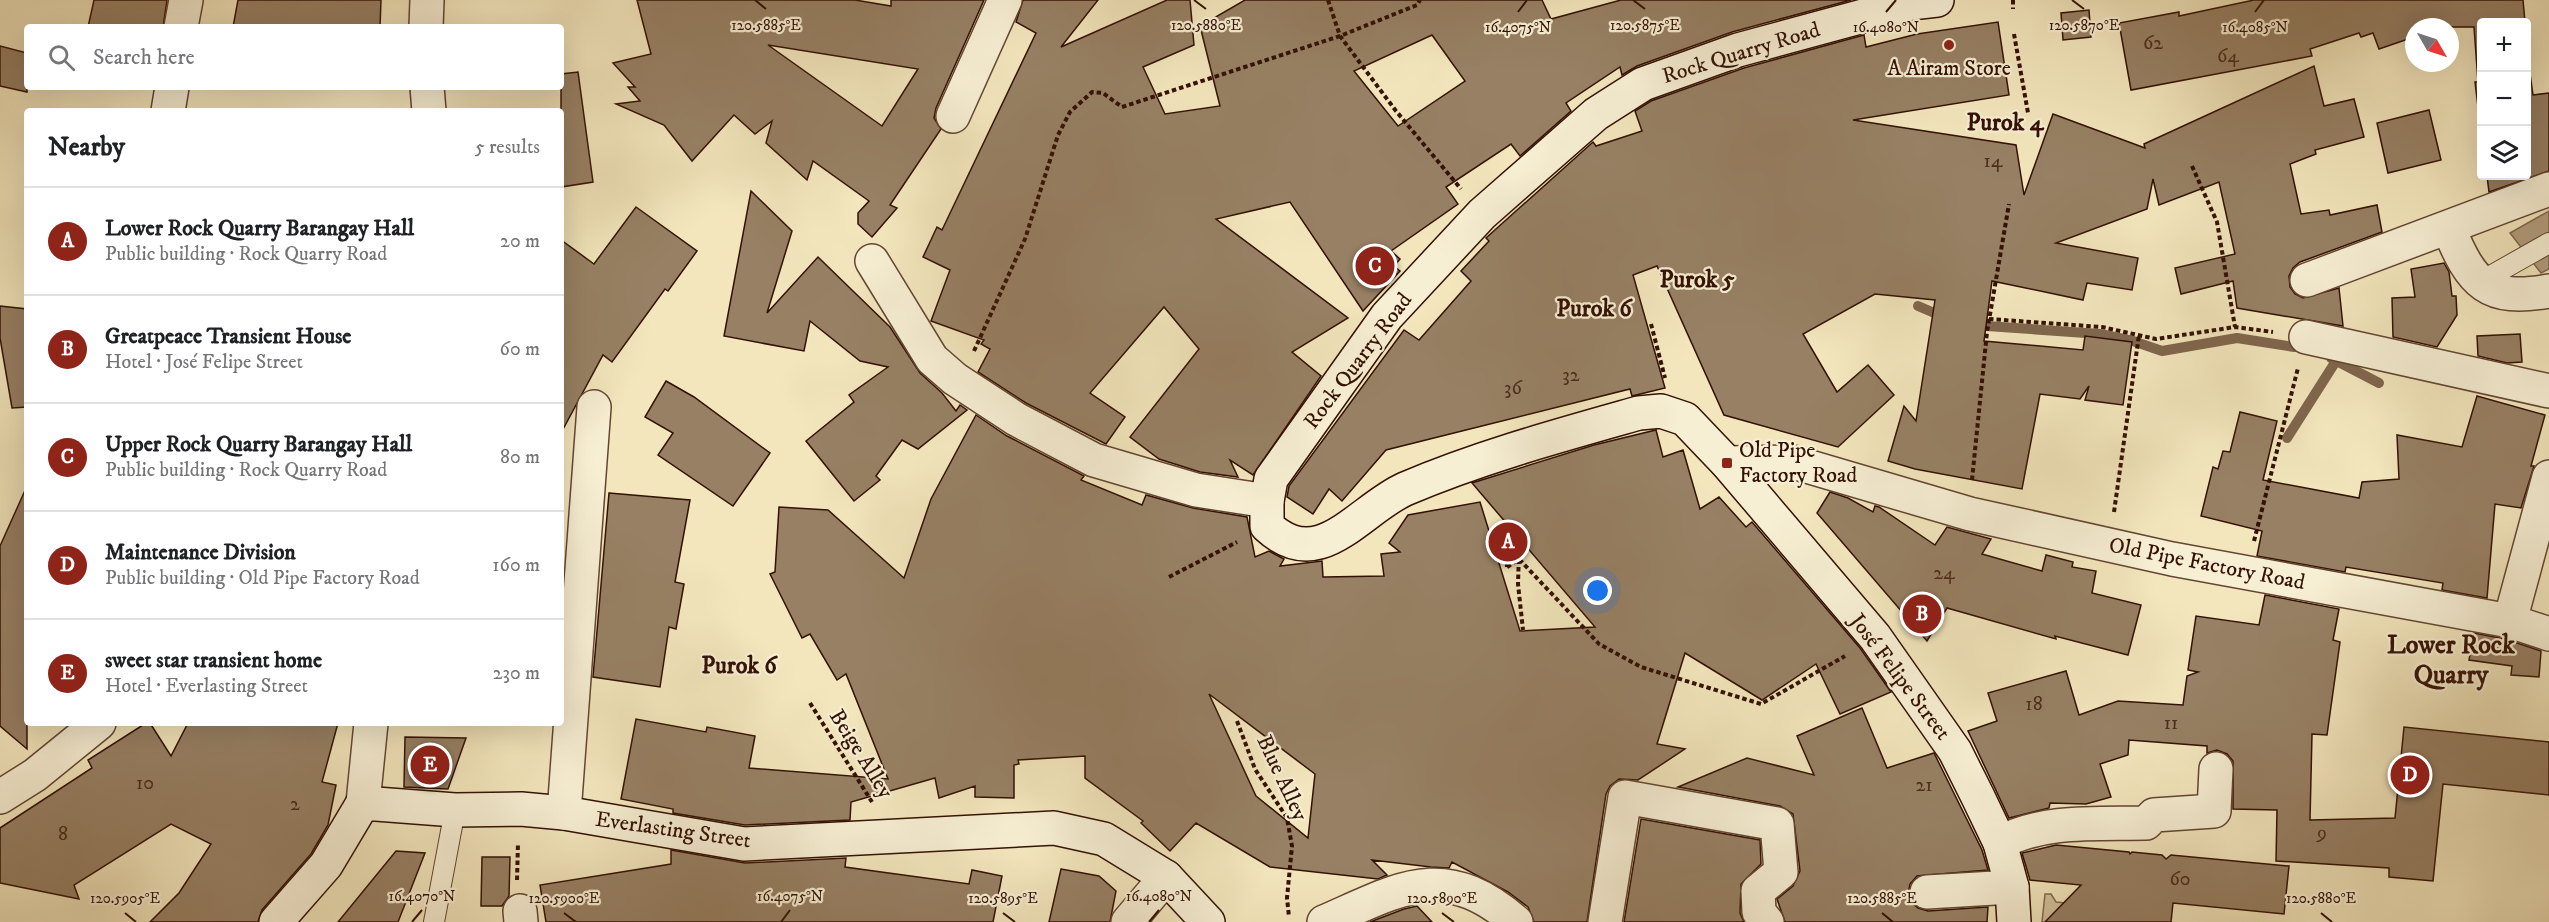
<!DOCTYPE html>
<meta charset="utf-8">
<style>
body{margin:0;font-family:"IM FELL DW Pica",serif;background:#f6f6f6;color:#202124}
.controls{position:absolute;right:18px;top:18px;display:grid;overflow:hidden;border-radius:6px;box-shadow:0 6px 24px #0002}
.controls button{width:54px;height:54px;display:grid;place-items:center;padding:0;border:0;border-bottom:2px solid #e0e0e0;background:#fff;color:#202124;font:30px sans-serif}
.compass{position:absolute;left:2405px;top:18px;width:54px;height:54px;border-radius:50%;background:#fff;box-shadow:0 6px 24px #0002;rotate:129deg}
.you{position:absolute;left:1598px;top:591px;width:21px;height:21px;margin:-15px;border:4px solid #fff;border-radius:50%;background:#1a73e8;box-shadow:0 0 0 9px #1a73e833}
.badge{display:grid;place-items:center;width:39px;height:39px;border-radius:50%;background:#8f2418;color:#fff;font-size:20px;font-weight:700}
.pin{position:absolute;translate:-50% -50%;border:3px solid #fff;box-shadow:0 2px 6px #0006}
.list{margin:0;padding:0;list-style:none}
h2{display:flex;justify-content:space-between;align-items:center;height:78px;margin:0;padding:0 24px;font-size:26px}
h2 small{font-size:20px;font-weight:400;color:#757577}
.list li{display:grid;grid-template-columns:39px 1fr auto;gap:18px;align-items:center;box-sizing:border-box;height:108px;padding:0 24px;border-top:2px solid #e0e0e0}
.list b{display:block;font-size:22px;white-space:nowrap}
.list p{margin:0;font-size:20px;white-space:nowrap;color:#757577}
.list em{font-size:20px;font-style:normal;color:#757577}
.icon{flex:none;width:33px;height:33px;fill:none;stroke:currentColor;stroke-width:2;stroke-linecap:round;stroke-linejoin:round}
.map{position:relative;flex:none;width:2549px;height:922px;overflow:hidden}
.search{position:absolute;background:#fff;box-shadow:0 6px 24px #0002;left:24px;top:24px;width:540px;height:66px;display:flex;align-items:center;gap:15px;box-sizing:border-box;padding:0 21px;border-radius:6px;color:#757577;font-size:22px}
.panel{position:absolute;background:#fff;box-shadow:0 6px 24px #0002;left:24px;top:108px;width:540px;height:618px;border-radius:6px}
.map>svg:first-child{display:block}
.green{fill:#d2c29e;stroke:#826a51;stroke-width:1.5}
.water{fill:#b29e7e;stroke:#7f664d;stroke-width:1.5}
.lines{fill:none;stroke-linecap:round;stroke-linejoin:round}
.stream{stroke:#7f664d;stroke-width:10}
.building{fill:#978064;stroke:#331104;stroke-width:1.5;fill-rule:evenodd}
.lane-casing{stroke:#634632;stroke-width:22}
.street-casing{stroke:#634632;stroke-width:36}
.secondary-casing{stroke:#331104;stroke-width:36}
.path{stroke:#331104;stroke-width:4;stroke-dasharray:4.5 3;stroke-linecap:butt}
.lane{stroke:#f7efd4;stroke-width:20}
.street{stroke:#f7efd4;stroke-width:33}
.secondary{stroke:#f7efd4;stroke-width:33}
.ticks{fill:none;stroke:#331104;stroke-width:2}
.poi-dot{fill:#8f2418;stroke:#f7efd4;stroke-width:2}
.labels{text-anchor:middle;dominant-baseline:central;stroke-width:4.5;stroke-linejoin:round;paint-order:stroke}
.number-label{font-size:20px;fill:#4c2d1c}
.street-label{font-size:22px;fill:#331104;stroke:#f7efd4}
.poi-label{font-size:22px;fill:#331104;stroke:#f7efd4}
.neighbourhood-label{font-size:24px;font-weight:bold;fill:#331104;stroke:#f7efd4}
.quarter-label{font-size:26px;font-weight:bold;fill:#331104;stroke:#f7efd4}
.ticks-label{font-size:15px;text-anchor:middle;fill:#331104;stroke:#f7efd4;stroke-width:4.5;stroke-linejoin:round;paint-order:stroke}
</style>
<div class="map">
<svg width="2549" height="922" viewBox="0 0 2549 922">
<rect width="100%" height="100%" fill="#f3e6bd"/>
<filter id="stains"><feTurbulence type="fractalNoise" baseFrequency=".00333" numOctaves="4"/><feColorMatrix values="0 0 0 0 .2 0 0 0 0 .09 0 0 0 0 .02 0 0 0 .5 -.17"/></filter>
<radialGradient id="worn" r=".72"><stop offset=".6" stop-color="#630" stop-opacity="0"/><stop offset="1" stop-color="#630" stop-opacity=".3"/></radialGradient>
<polygon class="green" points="2045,894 2051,894 2056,902 2084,905 2083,922 2042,922"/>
<polygon class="water" points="2549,211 2549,269 2541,273 2510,233"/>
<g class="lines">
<g class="stream">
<polyline points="1918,306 1946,318"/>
<polyline points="1972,325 2100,334 2133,341 2162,351 2237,338 2294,347"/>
<polyline points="2331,358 2379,383"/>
<polyline points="2287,438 2336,361"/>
</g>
</g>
<g class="building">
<polygon points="94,0 167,0 163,27 88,27"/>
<polygon points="238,0 381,0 380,27 233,27"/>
<path d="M637 0H855L891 6V0H984L936 108 934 118 941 129 890 205 897 208 872 237 858 224V213L869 201 813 161 807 180 766 143 772 121 755 134 734 115 692 161 664 125 616 104 640 101 628 87H635L613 63 651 54ZM768 45 918 69 882 126Z"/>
<path d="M1023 0H1098L1061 47 1167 0H1190L1194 45 1143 67 1165 114 1220 106 1200 26 1245 0H1542L1551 19 1621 0H1851L1732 32 1637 66 1622 75 1620 67 1566 103 1571 111 1520 156 1511 144 1446 187 1458 204 1391 251 1400 259 1394 266 1400 271 1363 311 1290 202 1216 219 1348 318 1292 352 1321 376 1253 475 1230 460 1238 477 1200 472 1159 459 1130 437 1199 349 1164 307 1090 393 1125 417 1106 444 1026 403 978 372 990 349 981 344 984 340 931 321 950 270 923 257 937 227 942 230 1036 33 1016 22ZM1432 35 1465 81 1398 126 1354 71Z"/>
<polygon points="2254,0 2523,0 2525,22 2481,22 2481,132 2475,82 2478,82 2474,27 2414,27 2414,37 2379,49 2373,33 2361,37 2359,33 2310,49 2312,56 2131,90 2119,23 2179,12 2179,16"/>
<polygon points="2089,10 2091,37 2063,40 2061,13"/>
<polygon points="1998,22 2009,95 1853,120 2016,145 2024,195 2053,114 2145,148 2144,144 2314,66 2324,106 2354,99 2364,137 2315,150 2316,154 2290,164 2301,214 2329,210 2330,215 2377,205 2382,232 2300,262 2293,268 2289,276 2290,287 2295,294 2303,298 2339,288 2343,326 2237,308 2233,281 2181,294 2175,268 2235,254 2219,182 2159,205 2153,179 2147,209 2056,243 2138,258 2132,290 2087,283 2083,300 1992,281 1984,341 2083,350 2085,336 2132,342 2123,405 2085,400 2089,386 2080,399 2040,394 2022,489 1915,469 1888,461 1904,406 1916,421 1935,300 1875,294 1803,334 1837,392 1868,365 1894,395 1838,447 1724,415 1657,266 1633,275 1665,388 1632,396 1630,389 1386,450 1342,501 1329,489 1313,514 1287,497 1289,486 1404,330 1419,340 1471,281 1461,271 1489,241 1486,238 1593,142 1596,146 1642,131 1635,111 1651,101 1744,68 1864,35 1866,47 1917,34"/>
<polygon points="2526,45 2533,95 2549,93 2549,171 2489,192 2487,176 2526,176"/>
<polygon points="0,46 27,53 27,92 0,86"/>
<polygon points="578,72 593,182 561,187 561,74"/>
<polygon points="2429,110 2441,160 2388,173 2377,123"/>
<polygon points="751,191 792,231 767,313 818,257 890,327 920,373 942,393 956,411 960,405 967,410 918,449 902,440 876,476 880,480 854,501 806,441 854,402 849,395 888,367 860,361 810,321 804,351 724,336"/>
<polygon points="636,207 697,251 668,291 665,289 612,362 603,355 561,433 561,240 594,264"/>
<polygon points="2444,263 2449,272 2452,296 2456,296 2457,315 2437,347 2393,337 2392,298 2415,297 2411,269"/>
<polygon points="0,306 27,309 27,407 12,408 0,338"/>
<polygon points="2520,334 2522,362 2507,363 2478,356 2477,336"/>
<polygon points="666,381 694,397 770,453 733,506 658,455 673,433 645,417"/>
<polygon points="2477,396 2545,415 2531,466 2534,466 2521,508 2495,504 2487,598 2442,590 2443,583 2346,567 2345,572 2257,556 2262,531 2201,516 2213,467 2218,469 2223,451 2230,452 2240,412 2277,421 2263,480 2359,498 2362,482 2399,479 2397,435 2462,447"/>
<path d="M976 415 1007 436 1084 476 1081 480 1142 505 1146 495 1193 508 1247 517 1255 557 1269 551 1284 559 1280 566 1322 561 1323 577 1384 576 1381 554 1400 552 1389 543 1408 515 1480 502 1520 631 1595 627 1472 483 1594 445 1656 430 1663 457 1683 450 1700 509 1719 497 1746 527 1752 522 1860 648 1891 692 1840 714 1816 664 1762 700 1685 653 1657 744 1685 749 1638 780 1619 779 1610 786 1606 794 1587 922H1534L1528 907 1508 892 1452 862 1449 868 1431 867 1372 860 1387 875 1378 879 1270 867 1196 823 1170 851 1141 823 1143 821 1085 778V756L1018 760 1019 764 1014 765V798L975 797V786L939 798 935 778 851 802 850 820 745 825 673 813V809L621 799 636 719 706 732 707 727 755 736 749 768 888 779 846 674 837 680 810 634 802 638 770 574 775 572 779 507 828 510 904 578 931 499ZM1209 694 1315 774 1308 838 1256 796Z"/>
<polygon points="27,486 27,749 0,726 0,546"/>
<polygon points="1830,492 1848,498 1873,512 1875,506 1879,507 1935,545 1947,527 1991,539 1982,554 2042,571 2046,555 2073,562 2072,567 2096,571 2092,593 2141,605 2128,655 2055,636 2056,639 1947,608 1927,641 1817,513"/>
<polygon points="609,493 690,500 675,582 684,584 676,629 669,627 660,687 593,677"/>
<polygon points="2265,595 2339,609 2333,640 2340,642 2327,735 2312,734 2310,820 2395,818 2404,727 2549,742 2549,795 2443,784 2433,881 2389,877 2389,868 2276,861 2277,810 2233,809 2233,761 2227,754 2217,750 2207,753 2207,746 2129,740 2128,755 2100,764 2111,797 2086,804 2050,803 2049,808 2009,818 1968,731 1997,721 1988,693 2066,671 2079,715 2118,701 2183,705 2187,676 2198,672 2188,670 2196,616 2259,625"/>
<polygon points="2474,633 2505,639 2541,651 2539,677 2511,675 2512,666 2469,660"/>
<polygon points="1862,708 1887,768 1934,753 1982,850 1988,870 1917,876 1910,884 1908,894 1911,902 1918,908 1928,911 1988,907 1987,922 1785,922 1777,899 1793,886 1800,871 1793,814 1780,806 1678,787 1747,758 1814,775 1797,736"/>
<polygon points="146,723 150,723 171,756 188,723 338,723 322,782 336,785 328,825 311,854 262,910 258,922 150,922 179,893 211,844 171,824 74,885 79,899 0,883 0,828 92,768 88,760"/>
<polygon points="405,737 466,738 448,789 404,787"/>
<polygon points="1641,819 1760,840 1761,864 1741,884 1740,913 1744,922 1624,922"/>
<polygon points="2056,845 2129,852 2130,854 2132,852 2162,855 2166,859 2171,855 2289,866 2284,914 2173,903 2171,922 2045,922 2081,885 2030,880 2022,853"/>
<polygon points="671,850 745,863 846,858 845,867 969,884 972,870 1002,876 993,922 546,922 540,885 671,864"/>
<polygon points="396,851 425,853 398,922 338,922"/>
<polygon points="482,857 510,857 509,896 502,906 481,906"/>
<polygon points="1061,869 1099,876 1116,891 1110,922 1049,922"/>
<polygon points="1417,906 1432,922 1370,922 1404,909"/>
</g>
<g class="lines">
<defs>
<g id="lane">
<polyline points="2480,282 2549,243"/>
<polyline points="434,922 455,810"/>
</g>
<g id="street">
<polyline points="181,27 186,0"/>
<polyline points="426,27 427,0"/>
<polyline points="427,87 429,111"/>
<polyline points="168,111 172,87"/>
<polyline points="953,116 1005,0"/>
<path d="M2449 229C2472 284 2487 302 2549 291"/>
<polyline points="872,261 932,359 955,379 1016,419 1094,460 1196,490 1267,501"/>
<polyline points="2307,280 2549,189"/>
<polyline points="2306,337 2549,391"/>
<polyline points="1727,463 1793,462 1970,514 2172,559 2510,621 2549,634"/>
<polyline points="2510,621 2549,477"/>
<polyline points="0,797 35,775 99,723"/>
<polyline points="363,803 371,723"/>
<polyline points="564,813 594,407"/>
<path d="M2000 843C2043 819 2098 824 2146 823L2154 815 2214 811 2216 769"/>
<polyline points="1927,892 2012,887"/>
<polyline points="520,911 521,922"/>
<polyline points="1128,922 1166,877"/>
<path d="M1324 922C1400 889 1444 859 1516 922"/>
<polyline points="1605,922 1625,797 1777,824 1781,872 1758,891 1759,912 1767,922"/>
</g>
<g id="secondary">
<path d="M1937 0 1911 3 1738 50 1643 84 1596 114 1482 214 1387 316 1271 479 1267 501V526C1282 540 1299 548 1320 542 1348 534 1376 502 1405 489 1480 457 1561 435 1639 413L1661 411 1685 419 1727 463 1875 637 1955 751 1978 797 2000 843 2012 887 2014 922"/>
<polyline points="276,922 326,865 363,803 455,810 521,809 564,813 744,844 1054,828 1104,839 1166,877 1208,922"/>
</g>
</defs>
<use href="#lane" class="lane-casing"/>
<use href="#street" class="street-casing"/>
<use href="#secondary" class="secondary-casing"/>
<g class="path">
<polyline points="1328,0 1340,36 1396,111 1461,189"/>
<polyline points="2013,0 2013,9"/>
<polyline points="2014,34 2028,113"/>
<polyline points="2192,166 2217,222 2235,327"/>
<polyline points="1989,319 2102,327 2156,339 2235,327 2273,332"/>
<polyline points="1651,324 1665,378"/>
<polyline points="974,351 1025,239 1058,135 1070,112 1092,92 1103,93 1122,107 1340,36 1417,5 1420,0"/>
<polyline points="1972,480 1987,332 2009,204"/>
<polyline points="2114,512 2139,335"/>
<polyline points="2254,541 2298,368"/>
<polyline points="1519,552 1518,584 1523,630"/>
<polyline points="1507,567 1519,559 1599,644 1641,667 1761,704 1845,656"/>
<polyline points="1507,567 1507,553"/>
<polyline points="1169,577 1237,542"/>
<polyline points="810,703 872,802"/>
<polyline points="1237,721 1255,769 1287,818 1292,846 1287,898 1289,917"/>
<polyline points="517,880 518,843"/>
</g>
<use href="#lane" class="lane"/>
<use href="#street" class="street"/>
<use href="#secondary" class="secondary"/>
</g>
<path class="ticks" d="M755 0 766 9M1194 0 1206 9M1633 0 1645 9M2072 0 2084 9M1518 12 1527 0M1886 12 1896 0M2255 12 2264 0M125 913 136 922M564 913 576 922M1003 913 1015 922M1442 913 1454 922M1882 913 1893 922M2321 913 2332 922M412 922 422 910M781 922 790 910M1149 922 1159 910"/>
<g class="poi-dot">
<circle cx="1949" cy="45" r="6"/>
<rect x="1721" y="457" width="12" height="12" rx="3"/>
</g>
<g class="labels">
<g class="number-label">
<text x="2153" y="43">62</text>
<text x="2228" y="56">64</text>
<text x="1993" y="161">14</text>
<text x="1571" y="375">32</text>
<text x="1513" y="388">36</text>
<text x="1944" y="573">24</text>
<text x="2034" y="704">18</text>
<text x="2171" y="723">11</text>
<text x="145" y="783">10</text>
<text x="1924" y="785">21</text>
<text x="295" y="804">2</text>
<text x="2322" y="833">9</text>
<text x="63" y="834">8</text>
<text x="2180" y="879">60</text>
</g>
<g class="street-label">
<text transform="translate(1741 53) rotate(-17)">Rock Quarry Road</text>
<text transform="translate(1358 361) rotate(-53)">Rock Quarry Road</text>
<text transform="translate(2207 564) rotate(11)">Old Pipe Factory Road</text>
<text transform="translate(1900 677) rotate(53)">José Felipe Street</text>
<text transform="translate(861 754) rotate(58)">Beige Alley</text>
<text transform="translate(1282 778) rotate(65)">Blue Alley</text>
<text transform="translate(673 830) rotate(8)">Everlasting Street</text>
</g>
<g class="poi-label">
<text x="1949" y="68">A Airam Store</text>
<text x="1739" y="450" text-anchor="start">Old Pipe<tspan x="1739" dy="25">Factory Road</tspan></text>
</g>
<g class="neighbourhood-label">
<text x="2005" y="123">Purok 4</text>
<text x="1697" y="280">Purok 5</text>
<text x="1594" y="309">Purok 6</text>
<text x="739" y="666">Purok 6</text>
</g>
<g class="quarter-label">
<text x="2451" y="645">Lower Rock<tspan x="2451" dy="30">Quarry</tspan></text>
</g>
</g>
<g class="ticks-label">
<text x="766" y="30">120.5885°E</text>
<text x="1206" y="30">120.5880°E</text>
<text x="1645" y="30">120.5875°E</text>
<text x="2084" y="30">120.5870°E</text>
<text x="1518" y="32">16.4075°N</text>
<text x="1886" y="32">16.4080°N</text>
<text x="2255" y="32">16.4085°N</text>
<text x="422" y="901">16.4070°N</text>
<text x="790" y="901">16.4075°N</text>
<text x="1159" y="901">16.4080°N</text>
<text x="125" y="903">120.5905°E</text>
<text x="564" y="903">120.5900°E</text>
<text x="1003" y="903">120.5895°E</text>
<text x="1442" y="903">120.5890°E</text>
<text x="1882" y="903">120.5885°E</text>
<text x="2321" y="903">120.5880°E</text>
</g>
<rect width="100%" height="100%" filter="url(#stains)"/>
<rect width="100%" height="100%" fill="url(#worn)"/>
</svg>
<div class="controls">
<button>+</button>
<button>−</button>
<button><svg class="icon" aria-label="layers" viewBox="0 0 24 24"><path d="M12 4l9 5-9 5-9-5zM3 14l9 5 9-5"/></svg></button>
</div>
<svg class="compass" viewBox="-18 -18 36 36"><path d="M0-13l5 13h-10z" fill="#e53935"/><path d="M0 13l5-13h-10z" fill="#757577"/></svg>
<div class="you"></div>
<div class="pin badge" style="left:1508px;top:542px">A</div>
<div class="pin badge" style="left:1922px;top:614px">B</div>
<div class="pin badge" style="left:1375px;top:266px">C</div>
<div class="pin badge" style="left:2410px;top:775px">D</div>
<div class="pin badge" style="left:430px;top:765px">E</div>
<div class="search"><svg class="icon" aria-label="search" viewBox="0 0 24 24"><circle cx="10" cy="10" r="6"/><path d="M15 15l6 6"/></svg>Search here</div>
<section class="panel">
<h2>Nearby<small>5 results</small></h2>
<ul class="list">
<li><span class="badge">A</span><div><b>Lower Rock Quarry Barangay Hall</b><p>Public building · Rock Quarry Road</p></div><em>20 m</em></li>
<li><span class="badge">B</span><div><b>Greatpeace Transient House</b><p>Hotel · José Felipe Street</p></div><em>60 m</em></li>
<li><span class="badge">C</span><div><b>Upper Rock Quarry Barangay Hall</b><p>Public building · Rock Quarry Road</p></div><em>80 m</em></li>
<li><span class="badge">D</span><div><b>Maintenance Division</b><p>Public building · Old Pipe Factory Road</p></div><em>160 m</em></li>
<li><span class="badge">E</span><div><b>sweet star transient home</b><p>Hotel · Everlasting Street</p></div><em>230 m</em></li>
</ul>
</section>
</div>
